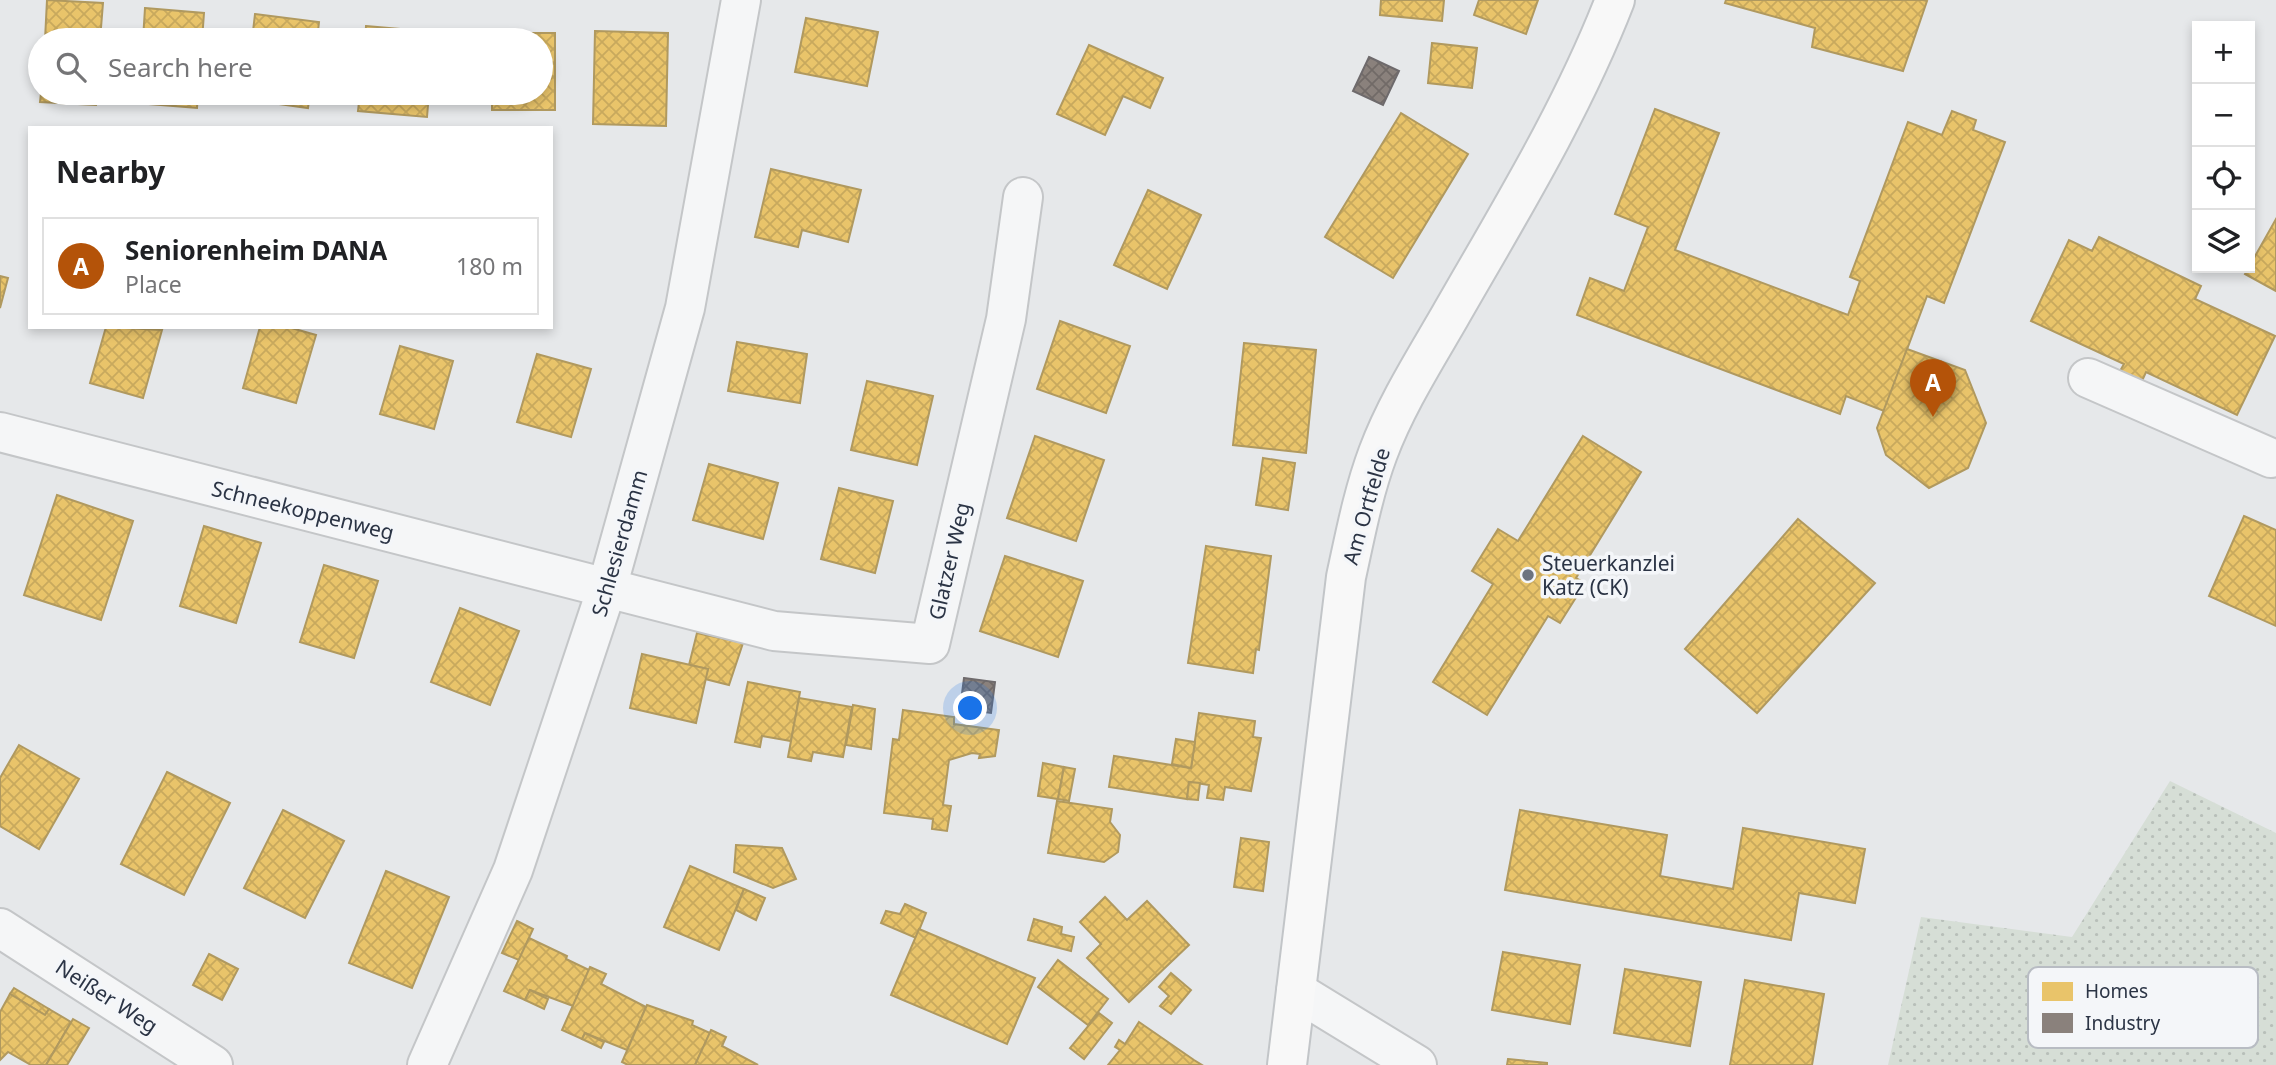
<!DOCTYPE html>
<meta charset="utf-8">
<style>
body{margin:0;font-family:"Noto Sans",sans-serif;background:#f6f6f6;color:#202124}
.controls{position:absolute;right:21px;top:21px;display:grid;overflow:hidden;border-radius:0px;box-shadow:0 4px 10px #0003}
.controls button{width:63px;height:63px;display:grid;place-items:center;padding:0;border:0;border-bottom:2px solid #e0e0e0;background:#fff;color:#202124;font:35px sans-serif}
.you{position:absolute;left:971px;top:709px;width:24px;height:24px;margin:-18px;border:5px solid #fff;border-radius:50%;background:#1a73e8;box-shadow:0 0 0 10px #1a73e833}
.badge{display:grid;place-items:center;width:46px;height:46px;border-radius:50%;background:#b45309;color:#fff;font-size:23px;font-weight:700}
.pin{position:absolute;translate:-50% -58px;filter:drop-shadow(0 2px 4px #0008)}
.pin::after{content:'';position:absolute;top:37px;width:24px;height:21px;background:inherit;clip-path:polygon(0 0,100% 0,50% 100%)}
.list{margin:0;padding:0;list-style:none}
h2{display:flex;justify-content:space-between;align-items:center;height:91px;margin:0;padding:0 28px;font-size:30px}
h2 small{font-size:23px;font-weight:400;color:#757577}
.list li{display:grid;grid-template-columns:46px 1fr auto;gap:21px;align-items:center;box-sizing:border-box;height:98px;margin:0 14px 14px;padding:0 14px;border:2px solid #e0e0e0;border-radius:0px}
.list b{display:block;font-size:26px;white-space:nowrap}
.list p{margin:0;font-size:23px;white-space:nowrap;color:#757577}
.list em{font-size:23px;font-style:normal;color:#757577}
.icon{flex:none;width:38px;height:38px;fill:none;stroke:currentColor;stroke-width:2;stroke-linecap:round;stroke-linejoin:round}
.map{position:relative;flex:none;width:2276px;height:1065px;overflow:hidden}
.search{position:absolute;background:#fff;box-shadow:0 4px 10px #0003;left:28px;top:28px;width:525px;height:77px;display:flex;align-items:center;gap:18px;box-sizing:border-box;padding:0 24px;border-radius:38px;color:#757577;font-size:26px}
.panel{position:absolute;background:#fff;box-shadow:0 4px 10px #0003;left:28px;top:126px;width:525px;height:203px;border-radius:0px}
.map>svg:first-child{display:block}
.grass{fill:url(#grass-dots)}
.homes{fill:url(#homes-cross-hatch);stroke:#b0995f;stroke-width:2}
.industry{fill:url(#industry-cross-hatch);stroke:#6e6a6c;stroke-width:2}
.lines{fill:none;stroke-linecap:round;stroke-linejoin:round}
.minor-casing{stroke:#c4c6c8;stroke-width:42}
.major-casing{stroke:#c2c5c8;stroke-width:42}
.minor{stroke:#f5f6f7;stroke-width:38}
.major{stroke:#f8f8f8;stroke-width:38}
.poi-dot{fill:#6c737f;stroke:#f4f6f9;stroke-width:2.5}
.labels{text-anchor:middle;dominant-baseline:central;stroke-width:7;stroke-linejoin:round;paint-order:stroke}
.street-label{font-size:21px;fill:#2b3445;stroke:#f4f6f9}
.poi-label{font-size:21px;fill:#2b3445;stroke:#f4f6f9;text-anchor:start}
.key{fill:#f4f6f9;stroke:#b8bcc3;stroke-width:2}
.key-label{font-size:19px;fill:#2b3445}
</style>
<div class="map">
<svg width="2276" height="1065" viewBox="0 0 2276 1065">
<defs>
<pattern id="grass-dots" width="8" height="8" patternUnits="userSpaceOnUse" patternTransform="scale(1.75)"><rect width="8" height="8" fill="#d6ded6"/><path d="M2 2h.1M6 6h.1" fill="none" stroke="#b8bfb9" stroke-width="1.8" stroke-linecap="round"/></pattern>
<pattern id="homes-cross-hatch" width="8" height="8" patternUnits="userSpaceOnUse" patternTransform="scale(1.75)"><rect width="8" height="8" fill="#e9c46a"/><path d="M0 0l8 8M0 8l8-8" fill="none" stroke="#c8a95d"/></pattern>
<pattern id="industry-cross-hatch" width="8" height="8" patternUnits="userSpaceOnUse" patternTransform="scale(1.75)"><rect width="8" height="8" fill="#8a817c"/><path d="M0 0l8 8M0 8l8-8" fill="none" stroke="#716a67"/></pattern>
</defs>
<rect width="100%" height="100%" fill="#e6e8ea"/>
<polygon class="grass" points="2170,781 2276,833 2276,1065 1888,1065 1921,917 2072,937"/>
<g class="homes">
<polygon points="47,0 103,3 100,40 45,40"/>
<polygon points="1381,0 1444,0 1442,21 1380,15"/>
<polygon points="1479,0 1538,0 1526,34 1474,15"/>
<polygon points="1726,0 1923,0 1927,1 1903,71 1812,47 1815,28 1725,3"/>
<polygon points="145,8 204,13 202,40 143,40"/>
<polygon points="255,14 319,22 317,40 252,40"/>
<polygon points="806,18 878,32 867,86 795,72"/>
<polygon points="366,26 434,32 434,40 365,40"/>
<polygon points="595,31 668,33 666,126 593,124"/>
<polygon points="492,33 555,33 555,110 492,110 492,93 541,93 541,40 492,40"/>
<polygon points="1432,43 1477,48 1472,88 1428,83"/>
<polygon points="1089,45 1163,78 1150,108 1123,96 1105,135 1057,114"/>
<polygon points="41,93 97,93 96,105 40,102"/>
<polygon points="138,93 198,93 197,108 137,103"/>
<polygon points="245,93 310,93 308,108 244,99"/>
<polygon points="360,93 429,93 427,117 358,111"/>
<polygon points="1655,109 1719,133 1675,250 1848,315 1860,281 1850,277 1908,122 1942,135 1952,111 1976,120 1973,130 2005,142 1944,303 1927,296 1884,411 1846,396 1840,414 1577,315 1590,278 1624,291 1648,227 1615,214"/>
<polygon points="1401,113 1468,154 1393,278 1325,237"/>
<polygon points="771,169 861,190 848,242 802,230 798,247 755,237"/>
<polygon points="1148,190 1201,215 1167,289 1114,265"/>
<polygon points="2276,219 2276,291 2245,274"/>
<polygon points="2099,237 2201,286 2195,299 2275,336 2237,415 2146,372 2142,381 2120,371 2124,364 2031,321 2069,240 2092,251"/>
<polygon points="0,276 8,278 0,308"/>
<polygon points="1060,321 1130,346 1106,413 1037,389"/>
<polygon points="106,327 162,330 143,398 90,383"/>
<polygon points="260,327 288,327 316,335 296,403 243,388"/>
<polygon points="737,342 807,354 800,403 728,391"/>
<polygon points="1244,343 1316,350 1306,453 1233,445"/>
<polygon points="400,346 453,361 434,429 380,414"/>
<polygon points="1907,349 1965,370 1986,423 1968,468 1929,488 1886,455 1877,428"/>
<polygon points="537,354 591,369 571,437 517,422"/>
<polygon points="867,381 933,396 917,465 851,450"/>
<polygon points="1035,436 1104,460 1076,541 1007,518"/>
<polygon points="1583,436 1641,472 1576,578 1585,583 1560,623 1548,616 1487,715 1433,682 1493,584 1472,571 1498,529 1518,541"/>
<polygon points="1263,458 1295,463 1288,510 1256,505"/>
<polygon points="709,464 778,483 763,539 693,520"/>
<polygon points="839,488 893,501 875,573 821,559"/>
<polygon points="57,495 133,521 101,620 24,595"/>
<polygon points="2244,516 2276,530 2276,626 2209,596"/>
<polygon points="1798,519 1875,583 1757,713 1685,649"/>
<polygon points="204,526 261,543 236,623 180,606"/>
<polygon points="1206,546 1271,556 1259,650 1256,649 1253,673 1188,663"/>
<polygon points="1005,556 1083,581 1058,657 980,631"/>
<polygon points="324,565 378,581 354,658 300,642"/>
<polygon points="460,608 519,631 490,705 431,682"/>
<polygon points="697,633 743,643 729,685 705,679 708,669 689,665"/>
<polygon points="642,654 708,669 696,723 630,708"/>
<polygon points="748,682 800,692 791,741 762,736 760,747 735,742"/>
<polygon points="799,698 852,707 843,757 813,752 811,761 788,757"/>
<polygon points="853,705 875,709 871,749 846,745"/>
<polygon points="903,710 954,717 954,724 999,730 995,756 979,758 980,754 972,753 949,760 943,805 951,806 947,831 932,829 933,819 884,813 893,739 899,740"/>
<polygon points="1199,713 1255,721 1253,737 1261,738 1251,791 1225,787 1223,800 1207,798 1209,785 1189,782 1187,799 1109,787 1114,756 1191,768"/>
<polygon points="1176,739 1195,742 1191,768 1172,764"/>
<polygon points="19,745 79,779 39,849 0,826 0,778"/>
<polygon points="1043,763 1064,767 1058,799 1038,796"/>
<polygon points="1064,767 1075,769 1069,801 1058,799"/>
<polygon points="167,772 230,803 184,895 121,864"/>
<polygon points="1189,782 1200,783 1198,800 1187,799"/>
<polygon points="1057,801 1112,809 1110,822 1120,835 1118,852 1104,862 1048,853"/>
<polygon points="283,810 344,841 305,918 244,888"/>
<polygon points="1520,810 1667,835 1660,876 1733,889 1743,828 1865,849 1855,903 1799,893 1791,940 1505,890"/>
<polygon points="1241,838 1269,842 1263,891 1234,887"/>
<polygon points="736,845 782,848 796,879 773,888 734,872"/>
<polygon points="690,866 744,889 719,950 664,927"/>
<polygon points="386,871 449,897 412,988 349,963"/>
<polygon points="744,889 765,898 756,920 736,910"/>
<polygon points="1105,897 1127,920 1147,901 1189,945 1129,1002 1087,958 1101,944 1080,922"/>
<polygon points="905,904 926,913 916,938 881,923 886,911 900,914"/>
<polygon points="1034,919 1062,927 1061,934 1074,937 1071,951 1028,940"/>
<polygon points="517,921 533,929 519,960 502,953"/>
<polygon points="919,929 1035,978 1007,1044 891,995"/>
<polygon points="529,938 567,956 566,959 589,970 573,1006 530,990 525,1000 504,991"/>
<polygon points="1503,952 1580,965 1570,1024 1492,1010"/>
<polygon points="209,954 238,969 222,1000 193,985"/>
<polygon points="1058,960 1108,999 1088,1025 1038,987"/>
<polygon points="590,967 606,974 601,984 646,1007 627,1050 585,1033 582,1039 562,1030"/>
<polygon points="1625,969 1701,982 1690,1046 1614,1033"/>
<polygon points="1171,973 1191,990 1171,1014 1160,1006 1169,996 1159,987"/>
<polygon points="1745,980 1824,994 1812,1065 1730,1065"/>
<polygon points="14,988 49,1009 45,1015 10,994"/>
<polygon points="530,990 548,999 544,1009 525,1000"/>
<polygon points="10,994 45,1015 49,1009 71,1022 46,1065 31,1065 8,1052 0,1060 0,1012"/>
<polygon points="647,1005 693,1021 692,1025 710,1033 695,1065 628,1065 622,1062"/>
<polygon points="1099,1013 1112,1023 1084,1059 1070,1048"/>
<polygon points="73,1019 89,1028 67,1065 46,1065"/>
<polygon points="1139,1022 1194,1060 1202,1065 1108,1065 1120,1050 1115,1047 1119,1040 1125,1044"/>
<polygon points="711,1030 726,1037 722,1046 758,1065 695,1065"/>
<polygon points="585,1033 604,1042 601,1048 582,1039"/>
<polygon points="1508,1059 1547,1063 1547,1065 1507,1065"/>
</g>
<g class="industry">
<polygon points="1369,57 1399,71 1383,105 1353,91"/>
<polygon points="964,678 995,682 991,713 960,709"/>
</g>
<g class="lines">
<defs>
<g id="minor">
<polyline points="2088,378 2271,458"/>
<polyline points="0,432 774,631 930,644 1006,319 1023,197"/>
<polyline points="0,928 213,1065"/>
<polyline points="1296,991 1417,1065"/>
<polyline points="427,1065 513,870 607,588 685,308 741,0"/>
</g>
<path id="major" d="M1287 1065 1346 577C1355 536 1363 493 1378 453 1396 405 1424 361 1450 316 1509 213 1572 111 1615 0"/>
</defs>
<use href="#minor" class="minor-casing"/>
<use href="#major" class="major-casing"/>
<use href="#minor" class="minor"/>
<use href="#major" class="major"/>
</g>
<circle class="poi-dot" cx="1528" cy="575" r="7"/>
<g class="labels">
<g class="street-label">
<text transform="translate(1366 506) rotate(-74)">Am Ortfelde</text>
<text transform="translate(303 510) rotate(14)">Schneekoppenweg</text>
<text transform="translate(619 543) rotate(-74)">Schlesierdamm</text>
<text transform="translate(949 561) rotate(-77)">Glatzer Weg</text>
<text transform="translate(107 996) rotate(33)">Neißer Weg</text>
</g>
<g class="poi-label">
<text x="1542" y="563">Steuerkanzlei<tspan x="1542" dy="24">Katz (CK)</tspan></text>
</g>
</g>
<rect x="2028" y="967" width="230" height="81" rx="10" class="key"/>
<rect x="2042" y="982" width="31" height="19" fill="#e9c46a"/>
<rect x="2042" y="1013" width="31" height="20" fill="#8a817c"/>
<g class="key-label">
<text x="2085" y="998">Homes</text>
<text x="2085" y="1030">Industry</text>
</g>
</svg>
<div class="controls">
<button>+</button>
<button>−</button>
<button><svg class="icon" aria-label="locate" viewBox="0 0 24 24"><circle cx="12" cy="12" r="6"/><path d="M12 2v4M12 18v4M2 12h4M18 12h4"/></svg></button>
<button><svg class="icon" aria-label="layers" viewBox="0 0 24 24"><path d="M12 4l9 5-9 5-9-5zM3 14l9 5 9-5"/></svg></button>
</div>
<div class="you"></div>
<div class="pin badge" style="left:1933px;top:417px">A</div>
<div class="search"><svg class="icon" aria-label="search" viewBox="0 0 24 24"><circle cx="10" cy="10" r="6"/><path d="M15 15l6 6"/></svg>Search here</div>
<section class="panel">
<h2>Nearby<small></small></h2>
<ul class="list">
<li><span class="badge">A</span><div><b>Seniorenheim DANA</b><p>Place</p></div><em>180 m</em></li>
</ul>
</section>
</div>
